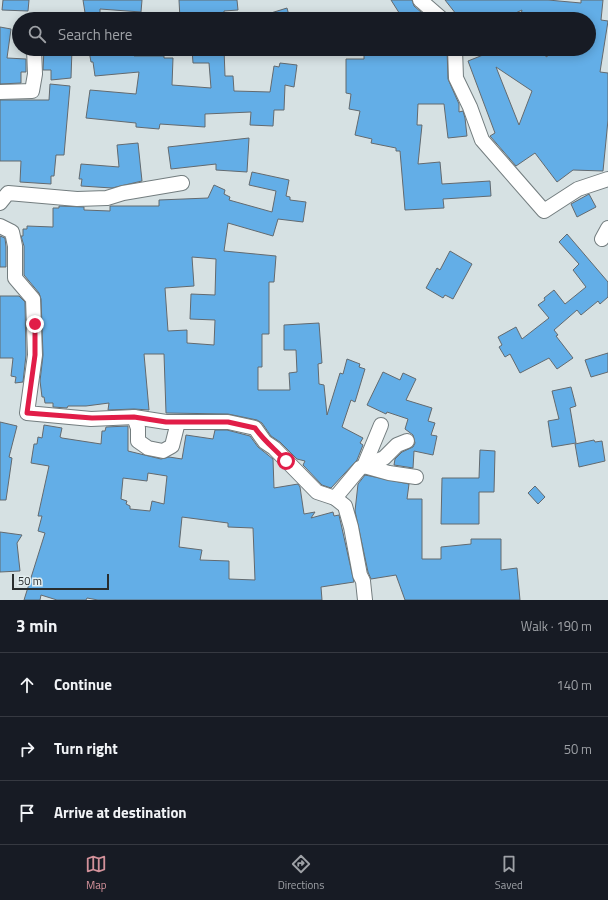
<!DOCTYPE html>
<meta charset="utf-8">
<style>
body{margin:0;font-family:"Titillium Web",sans-serif;background:#242831;color:#f1f3f6}
.scale{position:absolute;left:12px;bottom:10px;width:97px;box-sizing:border-box;padding-left:4px;border:2px solid #292d2e;border-top:0;font-size:11px;line-height:14px;white-space:nowrap;color:#292d2e;-webkit-text-stroke:3px #e3eef0;paint-order:stroke}
.stop{position:absolute;width:12px;height:12px;margin:-9px;border:3px solid #e11d48;border-radius:50%;background:#fff}
.stop.end{background:#e11d48;border-color:#fff;box-shadow:0 1px 4px #0008}
.list{margin:0;padding:0;list-style:none}
h2{display:flex;justify-content:space-between;align-items:center;height:52px;margin:0;padding:0 16px;font-size:17px}
h2 small{font-size:13px;font-weight:400;color:#9ea1a6}
.list li{display:grid;grid-template-columns:26px 1fr auto;gap:12px;align-items:center;box-sizing:border-box;height:64px;padding:0 16px;border-top:1px solid #363941}
.list b{display:block;font-size:15px;white-space:nowrap}
.list em{font-size:13px;font-style:normal;color:#9ea1a6}
.icon{flex:none;width:22px;height:22px;fill:none;stroke:currentColor;stroke-width:2;stroke-linecap:round;stroke-linejoin:round}
.map{position:relative;flex:none;width:608px;height:600px;overflow:hidden}
.search{position:absolute;background:#171b24;box-shadow:0 2px 10px #0003;left:12px;right:12px;top:12px;height:44px;display:flex;align-items:center;gap:10px;box-sizing:border-box;padding:0 14px;border-radius:22px;color:#9ea1a6;font-size:15px}
.sheet{height:244px;background:#171b24}
nav{display:flex;justify-content:space-around;align-items:center;box-sizing:border-box;height:56px;border-top:1px solid #363941;background:#171b24;font-size:11px;color:#9ea1a6}
nav a{display:grid;justify-items:center;gap:2px}
nav .on{color:#d2919a}
.map>svg:first-child{display:block}
.building{fill:#63aee7;stroke:#636a6f;fill-rule:evenodd}
.lines{fill:none;stroke-linecap:round;stroke-linejoin:round}
.minor-casing{stroke:#737d7f;stroke-width:16}
.minor{stroke:#fff;stroke-width:14}
.route{stroke:#e11d48;stroke-width:5}
</style>
<div class="map">
<svg width="608" height="600" viewBox="0 0 608 600">
<rect width="100%" height="100%" fill="#d6e1e3"/>
<g class="building">
<polygon points="3,0 29,0 28,11 2,10"/>
<polygon points="83,0 142,0 141,12 100,9 100,19 86,19"/>
<polygon points="179,0 237,0 238,10 224,11 224,19 180,19"/>
<polygon points="391,0 412,0 414,6 429,19 403,19"/>
<path d="M445 0H548L581 3V0H603L601 20 608 21 600 72 608 73V120L603 171 573 170 557 182 535 153 516 166 490 136 495 133 468 61 498 49H535L547 57 548 49H589V19H520L522 10 503 19H460ZM496 67 532 91 519 125Z"/>
<polygon points="287,8 290,19 258,19 258,17"/>
<polygon points="0,27 11,29 7,58 26,59 26,72 21,72 21,83 0,84"/>
<polygon points="44,49 72,49 71,78 51,80 51,70 43,70"/>
<polygon points="96,49 134,49 134,56 164,56 164,58 173,58 172,85 211,88 209,63 193,63 192,49 224,49 225,76 233,76 234,91 270,92 274,66 279,67 280,63 297,65 294,87 285,85 284,110 274,110 273,126 250,125 251,112 205,114 205,127 160,124 159,129 136,127 136,123 86,118 90,90 136,94 139,72 95,76 93,62 91,62 89,51"/>
<polygon points="382,49 447,49 448,79 459,104 459,112 463,111 465,118 467,136 448,138 444,104 418,104 417,125 422,125 418,164 440,162 442,184 490,181 491,196 443,199 444,208 405,210 400,151 396,151 396,148 371,143 372,139 355,135 360,111 349,109 351,94 346,93 346,59 364,59 364,52 382,53"/>
<polygon points="50,84 70,86 64,155 56,155 54,176 51,176 51,184 20,182 21,161 0,161 0,100 49,100"/>
<polygon points="249,138 247,172 216,170 216,164 171,169 168,147"/>
<polygon points="138,143 142,181 112,188 81,186 82,179 79,179 81,164 119,167 117,145"/>
<path d="M252 172 289 180 286 196 290 197V200L306 202 303 222 278 219 273 236 228 223 224 251 276 256 274 282H269V334H262V367H258V390H290L289 373 297 372 296 350H284V325L319 323 322 363 318 364 319 384 324 385 327 415 340 373 343 374 347 359 360 364 359 367 365 369 355 402 351 400 342 427 363 438 360 443 363 445 357 460 331 488 322 485 303 465 305 461 297 459 280 442 271 436 262 423 257 420 228 414 166 413 164 354H144L149 410 134 409 108 410 109 403 86 406H68L67 408 53 407V403H45L44 397H42L40 381 43 355 41 299 39 293 24 275V246L21 236H23V229H27V226L53 227V208H59V206L84 207V210L110 211V206H159V200L208 198 214 185 225 190 224 194 230 197 229 200 272 212 276 191 249 185ZM192 257 216 259 215 295 191 294 190 319 215 320 214 345 187 343V330L168 331 165 288 194 286Z"/>
<polygon points="589,194 596,207 577,217 571,204"/>
<polygon points="567,234 608,282 608,297 600,304 598,301 581,315 577,310 554,330 558,335 556,336 573,358 557,369 549,358 520,373 510,354 505,357 499,347 502,345 498,337 516,327 522,339 549,318 538,305 545,300 544,298 554,290 565,304 586,287 573,270 579,264 559,242"/>
<polygon points="0,236 5,238 6,247 6,267 0,267"/>
<polygon points="450,251 472,264 453,299 445,295 443,298 426,288 437,268 440,270"/>
<polygon points="0,296 19,296 25,302 26,355 23,382 15,383 16,377 11,376 13,358 0,358"/>
<polygon points="608,353 608,372 591,377 585,360"/>
<polygon points="383,372 400,380 403,373 416,379 406,400 432,408 428,421 435,423 431,435 437,436 433,455 414,451 413,468 394,465 395,459 402,452 413,447 415,443 413,435 405,429 408,419 387,412 386,414 367,405"/>
<polygon points="571,387 576,406 570,408 576,443 552,447 548,421 559,419 552,391"/>
<polygon points="0,422 17,426 9,457 12,458 6,500 0,500"/>
<path d="M44 425 62 428 60 437 62 438 101 444 102 431H105L106 427 128 426V451L161 459 169 457 182 459 186 435 213 439 215 430H227L250 436 258 447 273 459 274 488 298 484 300 487 304 514 315 512 311 518 333 512 334 516 339 515 354 582 321 587 322 600H98L87 598 86 600H57L41 595 40 600H24L45 533 38 531 42 516H38L49 466 31 463 34 444H37L38 437 42 438ZM148 473 167 476 164 504 152 501 150 511 130 509V506L126 504 127 501 121 499 123 478 147 481ZM182 517 228 523V527L253 528 255 580 229 579V561L200 560 202 550 179 547Z"/>
<polygon points="594,440 595,442 602,441 605,461 579,467 575,444"/>
<polygon points="480,450 495,451 494,492 479,492 479,524 441,524 442,478 479,478"/>
<polygon points="365,475 409,484 407,499 422,499 422,559 441,559 441,547 471,544 471,539 501,539 501,570 517,568 520,600 405,600 396,575 371,579 368,572 355,511 358,484"/>
<polygon points="535,486 545,497 538,504 528,493"/>
<polygon points="0,532 22,535 17,543 20,571 0,572"/>
</g>
<g class="lines">
<defs>
<g id="minor">
<polyline points="420,0 442,19"/>
<polyline points="455,49 456,78 470,107 482,140 544,211 578,189 608,179"/>
<polyline points="0,92 32,91 35,74 34,49"/>
<polyline points="0,203 8,193 77,199 107,198 123,193 182,183"/>
<polyline points="0,226 12,232 15,246 15,278 33,299 35,355 27,413 91,419 134,417 166,422 228,422 255,428 265,442 274,448 317,492 335,498 345,506 351,527 360,575 363,581 365,600"/>
<polyline points="602,239 608,228"/>
<polyline points="134,417 138,428 138,441 148,448 163,451 172,446 178,422"/>
<polyline points="381,425 364,466 389,473 416,477"/>
<polyline points="335,498 360,468 384,458 397,445 407,441"/>
</g>
</defs>
<use href="#minor" class="minor-casing"/>
<use href="#minor" class="minor"/>
</g>
<g class="lines">
<path class="route" d="M35 324V355L27 413 92 418 134 417 166 422H228L255 428C264 441 275 449 286 461"/>
</g>
</svg>
<div class="scale">50 m</div>
<div class="stop" style="left:286px;top:461px"></div>
<div class="stop end" style="left:35px;top:324px"></div>
<div class="search"><svg class="icon" aria-label="search" viewBox="0 0 24 24"><circle cx="10" cy="10" r="6"/><path d="M15 15l6 6"/></svg>Search here</div>
</div>
<section class="sheet">
<h2>3 min<small>Walk · 190 m</small></h2>
<ul class="list">
<li><svg class="icon" aria-label="ahead" viewBox="0 0 24 24"><path d="M12 20V5M6 11l6-6 6 6"/></svg><div><b>Continue</b></div><em>140 m</em></li>
<li><svg class="icon" aria-label="right" viewBox="0 0 24 24"><path d="M7 20v-9h11M14 6l5 5-5 5"/></svg><div><b>Turn right</b></div><em>50 m</em></li>
<li><svg class="icon" aria-label="arrive" viewBox="0 0 24 24"><path d="M6 21V4h12l-3 4 3 4H6"/></svg><div><b>Arrive at destination</b></div></li>
</ul>
</section>
<nav>
<a class="on"><svg class="icon" aria-label="map" viewBox="0 0 24 24"><path d="M3 6l6-2 6 2 6-2v14l-6 2-6-2-6 2zM9 4v14M15 6v14"/></svg>Map</a>
<a><svg class="icon" aria-label="directions" viewBox="0 0 24 24"><path d="M12 3l9 9-9 9-9-9zM9 14v-3h6M13 9l2 2-2 2"/></svg>Directions</a>
<a><svg class="icon" aria-label="saved" viewBox="0 0 24 24"><path d="M7 4h10v16l-5-4-5 4z"/></svg>Saved</a>
</nav>
